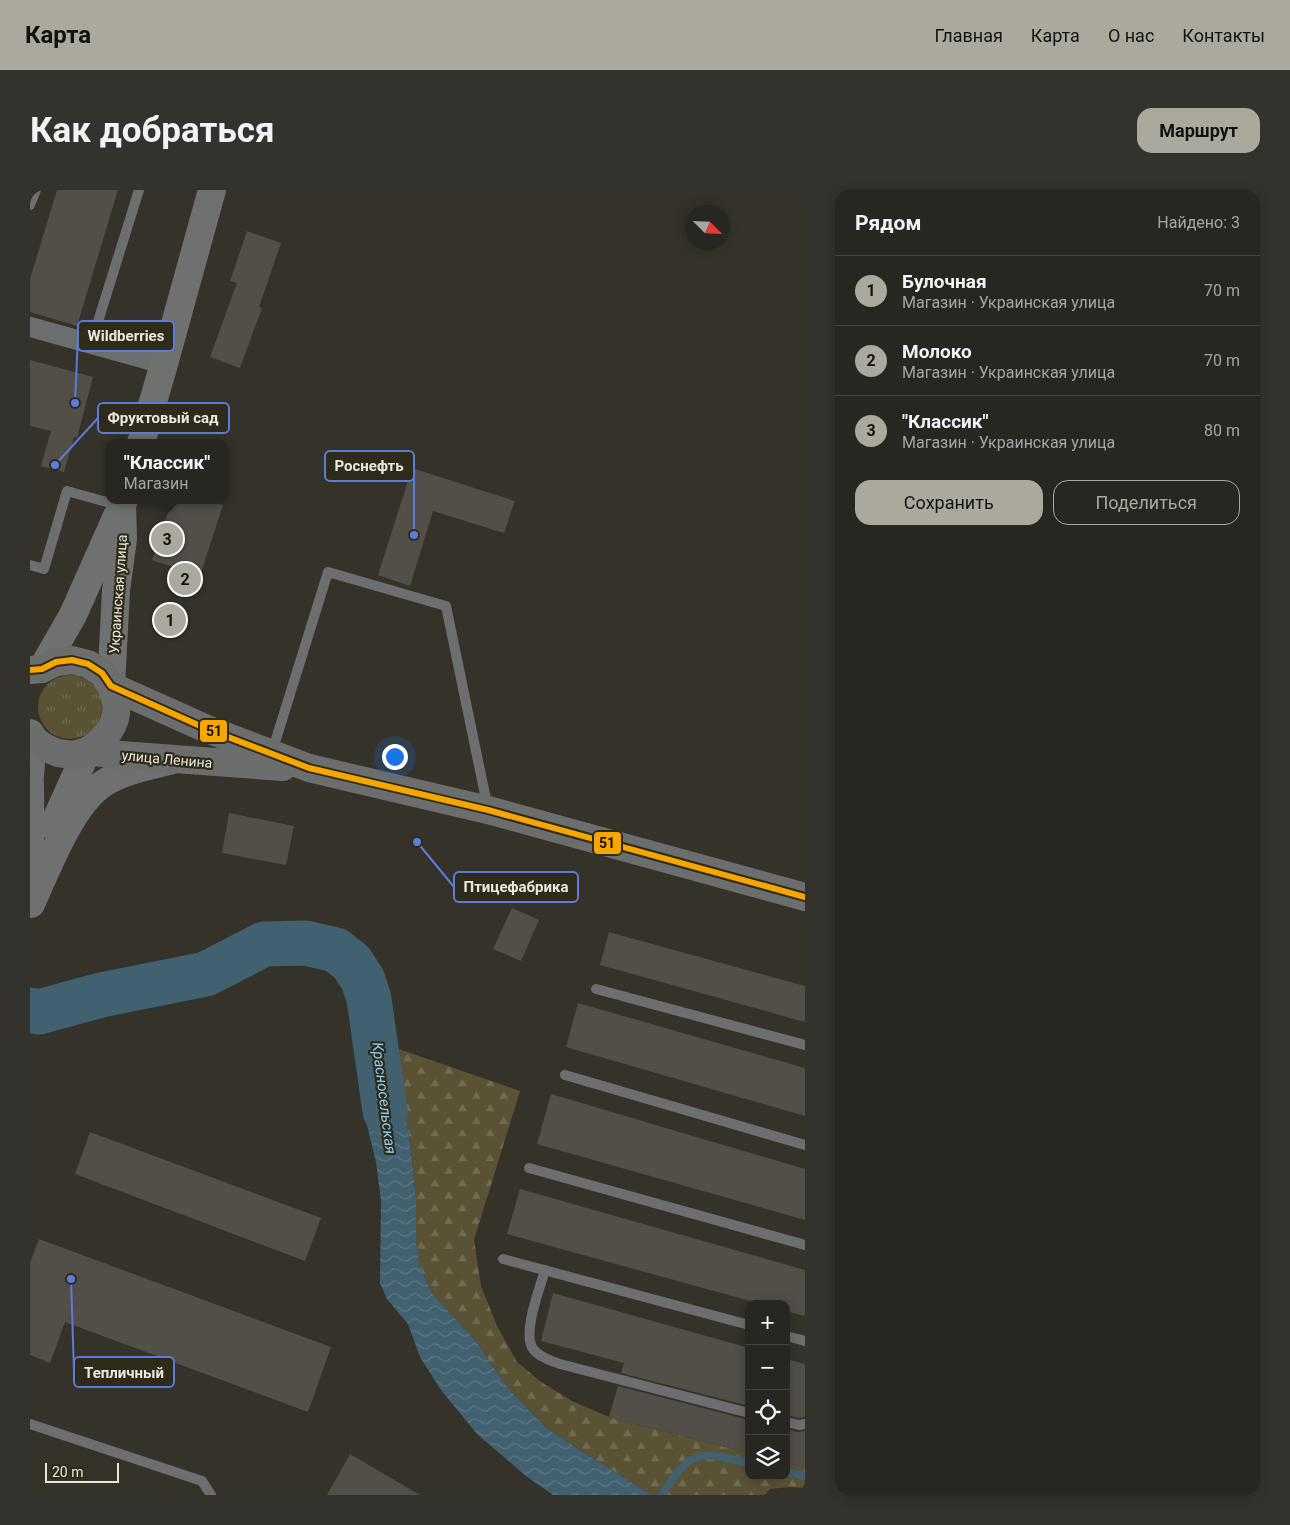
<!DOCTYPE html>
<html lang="ru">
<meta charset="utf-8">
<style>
body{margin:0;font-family:Roboto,sans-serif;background:#34322d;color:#f1f3f6}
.controls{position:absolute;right:15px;bottom:15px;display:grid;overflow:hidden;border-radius:10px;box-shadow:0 2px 12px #0003}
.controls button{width:45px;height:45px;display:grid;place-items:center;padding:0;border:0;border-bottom:1px solid #44433e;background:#282620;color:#f1f3f6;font:25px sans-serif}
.compass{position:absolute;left:655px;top:15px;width:45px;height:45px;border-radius:50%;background:#282620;box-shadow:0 2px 12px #0003;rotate:114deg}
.scale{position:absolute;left:15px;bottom:12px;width:74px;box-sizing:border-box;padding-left:5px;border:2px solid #eae8dd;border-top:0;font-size:14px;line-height:18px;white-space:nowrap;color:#eae8dd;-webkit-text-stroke:4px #2f2b1b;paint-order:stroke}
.you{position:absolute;left:364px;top:566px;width:18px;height:18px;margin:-12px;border:4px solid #fff;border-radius:50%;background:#1a73e8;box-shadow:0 0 0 8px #1a73e833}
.badge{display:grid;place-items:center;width:32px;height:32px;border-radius:50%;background:#aba89e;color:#111;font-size:16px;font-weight:700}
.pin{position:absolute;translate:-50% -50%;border:2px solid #fff;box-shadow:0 1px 5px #0006}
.popup{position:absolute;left:76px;top:249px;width:122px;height:65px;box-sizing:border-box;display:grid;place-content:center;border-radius:10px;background:#282620;filter:drop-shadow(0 1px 4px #0005);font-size:16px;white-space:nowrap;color:#a5a5a5}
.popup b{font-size:19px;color:#f1f3f6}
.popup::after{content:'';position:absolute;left:50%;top:100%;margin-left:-10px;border:10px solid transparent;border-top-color:#282620}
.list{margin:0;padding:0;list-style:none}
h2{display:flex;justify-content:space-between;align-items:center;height:65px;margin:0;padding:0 20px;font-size:21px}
h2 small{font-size:16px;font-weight:400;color:#a5a5a5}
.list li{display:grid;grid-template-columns:32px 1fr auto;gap:15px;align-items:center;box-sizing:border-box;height:70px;padding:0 20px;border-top:1px solid #44433e}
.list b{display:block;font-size:19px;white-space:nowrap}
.list p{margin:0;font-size:16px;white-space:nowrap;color:#a5a5a5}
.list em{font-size:16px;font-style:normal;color:#a5a5a5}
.actions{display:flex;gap:10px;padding:15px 20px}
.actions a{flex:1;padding:11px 0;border:1px solid #aba89e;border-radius:15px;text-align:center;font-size:18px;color:#aba89e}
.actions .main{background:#aba89e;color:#111}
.icon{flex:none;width:28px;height:28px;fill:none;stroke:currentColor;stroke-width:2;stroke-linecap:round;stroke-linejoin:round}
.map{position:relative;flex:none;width:775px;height:1305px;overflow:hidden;border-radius:15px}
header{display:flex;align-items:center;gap:30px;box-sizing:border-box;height:70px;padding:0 25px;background:#aba89e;color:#111}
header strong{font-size:24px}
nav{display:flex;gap:28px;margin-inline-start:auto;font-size:18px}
.intro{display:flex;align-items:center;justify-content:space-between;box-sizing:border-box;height:120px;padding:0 30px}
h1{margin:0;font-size:35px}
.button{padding:12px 22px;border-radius:15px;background:#aba89e;color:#111;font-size:18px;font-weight:700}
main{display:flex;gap:30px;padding:0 30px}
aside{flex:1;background:#282620;border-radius:15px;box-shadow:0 2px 12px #0003}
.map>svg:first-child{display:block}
.grass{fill:url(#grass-tufts)}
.forest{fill:url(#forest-firs)}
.water{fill:url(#water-waves)}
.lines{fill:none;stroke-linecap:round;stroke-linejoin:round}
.stream{stroke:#416070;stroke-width:8}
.river{stroke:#416070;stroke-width:45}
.building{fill:#524f48}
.lane{stroke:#6c6e6f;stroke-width:10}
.street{stroke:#6c6e6f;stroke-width:20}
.secondary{stroke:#6e7170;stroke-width:28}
.primary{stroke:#6c6e6e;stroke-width:28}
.bus-1-casing{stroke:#2f2b1b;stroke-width:10}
.bus-1{stroke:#f7a600;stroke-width:6}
.labels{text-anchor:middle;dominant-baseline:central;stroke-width:4.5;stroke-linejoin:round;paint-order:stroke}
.street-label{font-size:14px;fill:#eae8dd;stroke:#2f2b1b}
.water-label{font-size:15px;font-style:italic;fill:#91d0f1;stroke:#2f2b1b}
.leader{fill:none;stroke:#5a7cda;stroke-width:2}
.callout-dot{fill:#5a7cda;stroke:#2f2b1b;stroke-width:2}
.callout{fill:#2f2b1b;stroke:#5a7cda;stroke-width:2}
.callout-label{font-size:15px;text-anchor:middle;font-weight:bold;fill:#eae8dd}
.line-badge{stroke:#2f2b1b;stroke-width:2}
.pale-badge-label{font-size:14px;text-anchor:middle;font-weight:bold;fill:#111}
</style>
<header>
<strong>Карта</strong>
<nav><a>Главная</a><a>Карта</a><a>О нас</a><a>Контакты</a></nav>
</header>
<div class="intro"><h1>Как добраться</h1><a class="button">Маршрут</a></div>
<main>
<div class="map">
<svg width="775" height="1305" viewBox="0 0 775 1305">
<defs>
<pattern id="grass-tufts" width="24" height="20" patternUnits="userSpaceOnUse" patternTransform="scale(1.25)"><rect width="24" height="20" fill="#595235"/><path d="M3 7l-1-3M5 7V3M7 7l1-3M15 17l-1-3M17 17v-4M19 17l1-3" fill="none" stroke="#716b52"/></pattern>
<pattern id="forest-firs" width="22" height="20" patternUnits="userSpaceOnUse" patternTransform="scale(1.25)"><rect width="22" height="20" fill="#595235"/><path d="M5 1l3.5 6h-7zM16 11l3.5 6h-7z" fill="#716b52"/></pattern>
<pattern id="water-waves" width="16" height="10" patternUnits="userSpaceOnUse" patternTransform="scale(1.25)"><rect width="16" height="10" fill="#416070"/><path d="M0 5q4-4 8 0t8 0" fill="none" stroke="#5d7784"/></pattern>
</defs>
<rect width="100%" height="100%" fill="#35322a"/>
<circle class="grass" cx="40" cy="517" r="32"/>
<polygon class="forest" points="363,857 490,901 444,1050 451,1096 467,1136 487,1172 511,1192 542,1211 579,1227 719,1263 719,1286 756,1286 756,1272 775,1277 775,1298 759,1297 740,1299 735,1305 622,1305 553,1262 515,1237 477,1197 445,1150 402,1103 390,1077 386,1050 386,1009 380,952"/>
<polygon class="water" points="363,857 380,952 386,1009 386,1050 390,1077 402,1103 445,1150 477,1197 515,1237 553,1262 622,1305 523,1305 496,1286 447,1244 411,1200 390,1167 378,1134 357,1109 350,1093 351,1011 346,972 332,915 326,865"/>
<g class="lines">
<g class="stream">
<polyline points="756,1282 775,1286"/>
<path d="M632 1305C660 1259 668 1261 719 1273"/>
</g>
<polyline class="river" points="0,820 9,822 71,805 176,784 234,754 275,753 306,760 322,773 333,790 339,809 355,921"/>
</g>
<g class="building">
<polygon points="27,0 88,0 47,136 0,122 0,89"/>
<polygon points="217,41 251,53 229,117 232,118 210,178 180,167 207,93 200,91"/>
<polygon points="0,170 63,187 47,248 44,247 34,282 11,276 21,241 0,236"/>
<polygon points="382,278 485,311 474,343 403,321 380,396 348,385"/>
<polygon points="142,310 179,310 193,315 170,386 122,370"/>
<polygon points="199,623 264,636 256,675 192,663"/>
<polygon points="482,718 509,730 491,771 463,759"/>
<polygon points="579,742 775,796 775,832 570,775"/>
<polygon points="548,813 775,878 775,926 536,857"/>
<polygon points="521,904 775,979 775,1030 507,954"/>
<polygon points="60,942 291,1028 275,1071 45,984"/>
<polygon points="490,999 775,1080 775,1126 756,1121 756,1114 731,1114 477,1044"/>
<polygon points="9,1049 301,1157 278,1222 35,1132 20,1173 0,1165 0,1073"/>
<polygon points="523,1103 719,1158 719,1216 591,1183 594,1173 511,1151"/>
<polygon points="756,1169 775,1174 775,1227 769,1228 756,1225"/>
<polygon points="588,1196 719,1230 719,1263 579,1227"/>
<polygon points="756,1239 768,1242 775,1241 775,1277 756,1272"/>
<polygon points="320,1264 390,1305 297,1305"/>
</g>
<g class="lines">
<g class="lane">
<polyline points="0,15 6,0"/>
<polyline points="61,154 109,0"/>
<polyline points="0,375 14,379 37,301 91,316"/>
<polyline points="242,562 298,382 416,416 458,619"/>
<polyline points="566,799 775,855"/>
<polyline points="535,885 775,955"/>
<polyline points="499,978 775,1055"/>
<polyline points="473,1069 719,1135"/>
<path d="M515 1080C510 1098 492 1143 503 1159 509 1167 521 1171 530 1174L719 1223"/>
<polyline points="756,1146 775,1151"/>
<polyline points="756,1232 769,1235 775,1234"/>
<polyline points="0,1234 172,1291 181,1305"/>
</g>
<polyline class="street" points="0,137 134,174"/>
<g class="secondary">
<polyline points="111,253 134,174 182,0"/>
<polyline points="12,479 43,425 87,326"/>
<polyline points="81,496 86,401 93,349 92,316 94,310"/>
<polyline points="0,543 3,548 0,586"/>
<polyline points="0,594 1,705"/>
<polyline points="23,636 57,561"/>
<path d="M1 714C17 679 41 614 74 593 94 580 120 576 143 570"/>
</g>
<g class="primary">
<polyline points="0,480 12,479 26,472 42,470 58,474 72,483 81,496 177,539 279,578 458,620 775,707"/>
<polyline points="0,547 14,557 28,563 43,565 57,561 91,565 253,577"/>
<path d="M57 561C75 550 89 534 86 512 85 507 83 501 81 496"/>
</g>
<defs>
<polyline id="bus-1" points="0,480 12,479 26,472 42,470 58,474 72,483 81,496 177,539 279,578 458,620 775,707"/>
</defs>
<use href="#bus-1" class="bus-1-casing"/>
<use href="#bus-1" class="bus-1"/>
</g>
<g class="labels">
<g class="street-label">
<text transform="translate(88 404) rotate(-86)">Украинская улица</text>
<text transform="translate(137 569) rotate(5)">улица Ленина</text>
</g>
<g class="water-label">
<text transform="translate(354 908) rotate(83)">Красносельская</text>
</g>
</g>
<path class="leader" d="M45 213L48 146M25 275L68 228M384 345L384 276M387 652L424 697M41 1089L44 1182"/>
<g class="callout-dot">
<circle cx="45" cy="213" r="5"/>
<circle cx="25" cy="275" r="5"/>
<circle cx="384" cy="345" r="5"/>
<circle cx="387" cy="652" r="5"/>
<circle cx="41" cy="1089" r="5"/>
</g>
<g class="callout">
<rect x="48" y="131" width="96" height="30" rx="5"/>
<rect x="68" y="213" width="131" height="30" rx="5"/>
<rect x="295" y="261" width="89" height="30" rx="5"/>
<rect x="424" y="682" width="124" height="30" rx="5"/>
<rect x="44" y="1167" width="100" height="30" rx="5"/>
</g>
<g class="callout-label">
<text x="96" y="151">Wildberries</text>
<text x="133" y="233">Фруктовый сад</text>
<text x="339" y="281">Роснефть</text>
<text x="486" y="702">Птицефабрика</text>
<text x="94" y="1188">Тепличный</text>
</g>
<g class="line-badge">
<rect x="169" y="529" width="29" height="24" rx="5" fill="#f7a600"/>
<rect x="563" y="641" width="29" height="24" rx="5" fill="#f7a600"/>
</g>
<g class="pale-badge-label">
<text x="184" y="546">51</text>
<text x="577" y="658">51</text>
</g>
</svg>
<div class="controls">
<button>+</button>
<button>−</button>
<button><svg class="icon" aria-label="locate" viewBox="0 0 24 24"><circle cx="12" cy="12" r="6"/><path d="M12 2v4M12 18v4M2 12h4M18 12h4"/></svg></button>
<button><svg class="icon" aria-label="layers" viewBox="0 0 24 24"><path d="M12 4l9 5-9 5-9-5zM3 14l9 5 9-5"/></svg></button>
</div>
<svg class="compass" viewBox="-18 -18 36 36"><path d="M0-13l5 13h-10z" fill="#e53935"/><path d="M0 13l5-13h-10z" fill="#a5a5a5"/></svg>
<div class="scale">20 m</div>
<div class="you"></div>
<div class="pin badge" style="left:140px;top:430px">1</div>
<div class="pin badge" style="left:155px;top:389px">2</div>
<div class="pin badge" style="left:137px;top:349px">3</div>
<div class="popup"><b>&quot;Классик&quot;</b>Магазин</div>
</div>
<aside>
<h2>Рядом<small>Найдено: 3</small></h2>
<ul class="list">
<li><span class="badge">1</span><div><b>Булочная</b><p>Магазин · Украинская улица</p></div><em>70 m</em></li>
<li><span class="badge">2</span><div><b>Молоко</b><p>Магазин · Украинская улица</p></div><em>70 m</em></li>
<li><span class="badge">3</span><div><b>&quot;Классик&quot;</b><p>Магазин · Украинская улица</p></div><em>80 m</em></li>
</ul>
<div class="actions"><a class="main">Сохранить</a><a>Поделиться</a></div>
</aside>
</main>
